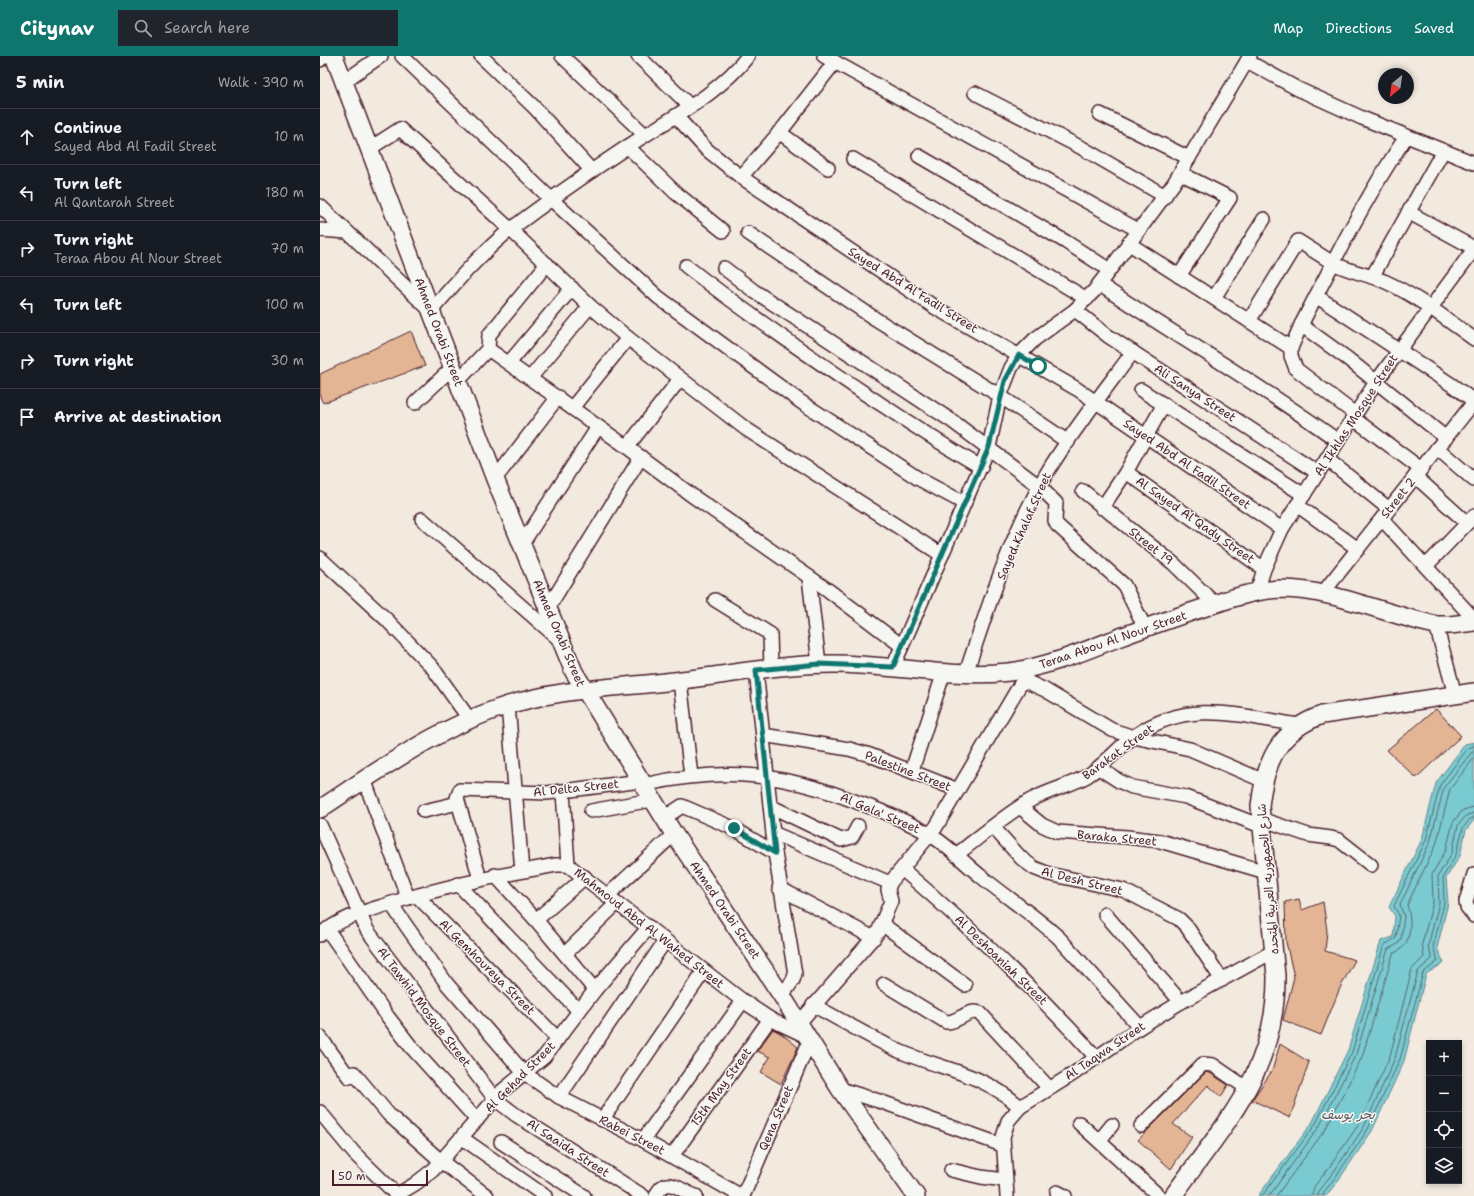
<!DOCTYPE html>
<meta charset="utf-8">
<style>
body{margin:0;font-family:"Shantell Sans","Playpen Sans Arabic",sans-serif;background:#20242c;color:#f1f3f6}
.controls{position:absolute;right:12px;bottom:12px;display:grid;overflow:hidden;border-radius:0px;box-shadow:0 2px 6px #0003}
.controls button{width:36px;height:36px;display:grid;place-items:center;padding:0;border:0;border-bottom:1px solid #363941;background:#171b24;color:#f1f3f6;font:20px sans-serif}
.compass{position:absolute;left:1058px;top:12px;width:36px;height:36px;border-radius:50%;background:#171b24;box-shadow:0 2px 6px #0003;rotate:209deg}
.scale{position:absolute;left:12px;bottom:10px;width:96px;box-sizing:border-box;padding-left:4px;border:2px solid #4a1f2b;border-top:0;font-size:11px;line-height:14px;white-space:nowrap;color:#4a1f2b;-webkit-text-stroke:3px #f6f6f2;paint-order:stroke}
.stop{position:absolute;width:12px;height:12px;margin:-9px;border:3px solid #0f766e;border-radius:50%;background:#fff}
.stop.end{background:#0f766e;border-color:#fff;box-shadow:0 1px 4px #0008}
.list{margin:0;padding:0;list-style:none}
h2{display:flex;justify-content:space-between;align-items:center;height:52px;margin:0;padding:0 16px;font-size:17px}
h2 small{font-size:13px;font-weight:400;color:#9ea1a6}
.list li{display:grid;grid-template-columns:26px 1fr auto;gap:12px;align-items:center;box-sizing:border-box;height:56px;padding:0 16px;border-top:1px solid #363941}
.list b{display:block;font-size:15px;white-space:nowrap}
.list p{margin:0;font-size:13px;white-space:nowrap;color:#9ea1a6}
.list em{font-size:13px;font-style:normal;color:#9ea1a6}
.icon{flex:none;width:22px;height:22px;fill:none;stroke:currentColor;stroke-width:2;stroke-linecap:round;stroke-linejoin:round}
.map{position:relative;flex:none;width:1154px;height:1140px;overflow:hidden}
header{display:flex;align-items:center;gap:24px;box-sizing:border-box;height:56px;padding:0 20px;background:#0f766e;color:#fff}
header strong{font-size:19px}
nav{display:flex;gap:22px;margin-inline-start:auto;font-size:14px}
.search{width:280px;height:36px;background:#20242c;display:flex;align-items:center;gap:10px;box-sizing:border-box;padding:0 14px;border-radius:0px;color:#9ea1a6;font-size:15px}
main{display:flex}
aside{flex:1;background:#171b24}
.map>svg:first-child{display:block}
.water{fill:#79cbd1;stroke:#66868f}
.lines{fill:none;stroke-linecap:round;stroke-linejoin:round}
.shore{stroke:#5d646d;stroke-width:1}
.building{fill:#e4b595;stroke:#4a1f2b}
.minor-casing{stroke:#4a1f2b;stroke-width:16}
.tertiary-casing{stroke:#4a1f2b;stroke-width:20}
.minor{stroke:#f6f6f2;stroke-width:13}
.tertiary{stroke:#f6f6f2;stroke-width:17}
.route{stroke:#0f766e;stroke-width:5}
.labels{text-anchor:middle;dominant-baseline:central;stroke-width:3;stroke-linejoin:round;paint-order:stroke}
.street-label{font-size:12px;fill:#4a1f2b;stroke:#f6f6f2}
.water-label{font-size:13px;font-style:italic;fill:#58535d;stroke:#f6f6f2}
</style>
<header>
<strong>Citynav</strong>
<div class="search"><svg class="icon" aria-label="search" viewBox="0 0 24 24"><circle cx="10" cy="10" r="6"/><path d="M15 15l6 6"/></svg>Search here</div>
<nav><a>Map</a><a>Directions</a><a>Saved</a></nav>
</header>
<main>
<aside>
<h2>5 min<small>Walk · 390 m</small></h2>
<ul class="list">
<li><svg class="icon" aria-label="ahead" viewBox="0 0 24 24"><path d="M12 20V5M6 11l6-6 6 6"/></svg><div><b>Continue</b><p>Sayed Abd Al Fadil Street</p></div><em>10 m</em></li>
<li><svg class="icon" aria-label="left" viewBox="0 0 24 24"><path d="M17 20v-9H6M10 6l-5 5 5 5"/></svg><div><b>Turn left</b><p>Al Qantarah Street</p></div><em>180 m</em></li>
<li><svg class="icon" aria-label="right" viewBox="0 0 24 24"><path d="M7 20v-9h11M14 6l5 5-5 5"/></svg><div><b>Turn right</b><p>Teraa Abou Al Nour Street</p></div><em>70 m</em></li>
<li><svg class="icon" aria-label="left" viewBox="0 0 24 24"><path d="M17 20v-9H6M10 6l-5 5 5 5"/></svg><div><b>Turn left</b></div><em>100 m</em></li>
<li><svg class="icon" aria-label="right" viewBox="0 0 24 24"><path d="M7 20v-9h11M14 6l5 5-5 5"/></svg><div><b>Turn right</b></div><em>30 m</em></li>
<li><svg class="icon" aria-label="arrive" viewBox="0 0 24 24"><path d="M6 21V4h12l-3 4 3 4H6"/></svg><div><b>Arrive at destination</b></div></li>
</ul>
</aside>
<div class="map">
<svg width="1154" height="1140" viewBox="0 0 1154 1140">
<rect width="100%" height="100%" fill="#f2e9df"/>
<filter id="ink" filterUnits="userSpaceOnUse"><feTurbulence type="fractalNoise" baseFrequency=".025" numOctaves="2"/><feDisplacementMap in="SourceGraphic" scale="8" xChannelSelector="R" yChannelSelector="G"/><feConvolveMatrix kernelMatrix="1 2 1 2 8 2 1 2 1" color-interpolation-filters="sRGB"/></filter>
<g filter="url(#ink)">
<polygon class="water" points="1154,686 1154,764 1146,774 1140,800 1126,822 1128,847 1117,892 1124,907 1106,918 1084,1005 1052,1075 1020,1122 1006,1140 938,1140 992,1067 1028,994 1061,885 1073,881 1075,860 1069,851 1102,783 1116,727 1145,688"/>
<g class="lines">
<g class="shore">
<polyline points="942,1140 995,1069 1032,996 1064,889 1076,882 1079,859 1074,850 1106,784 1120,729 1148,692 1154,690"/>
<polyline points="949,1140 999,1071 1036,998 1068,893 1078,888 1081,883 1084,860 1080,849 1110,786 1124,731 1151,697 1154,695"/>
<path d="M956 1140 1005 1074 1042 1001 1073 898C1077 895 1081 894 1084 890 1092 880 1091 859 1087 849L1116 789 1130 733 1154 702"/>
<polyline points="992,1140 994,1131 1008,1113 1039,1068 1070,1000 1092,913 1104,901 1102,888 1113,846 1112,818 1126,794 1133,766 1143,754 1154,751"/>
<polyline points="998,1140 999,1134 1013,1117 1044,1071 1075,1002 1098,915 1112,903 1108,890 1119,847 1118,820 1132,797 1138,769 1147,759 1154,757"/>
<polyline points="1003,1140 1004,1136 1017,1119 1048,1073 1080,1003 1103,917 1118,905 1113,891 1124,847 1123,821 1136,799 1143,772 1150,763 1154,762"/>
</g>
</g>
<g class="building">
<polygon points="91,275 105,310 3,347 0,341 0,318"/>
<polygon points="1116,653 1141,680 1096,722 1067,694"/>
<polygon points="979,843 982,854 1003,846 1007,875 1005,895 1035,904 1020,932 1001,979 963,964 974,921 966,886 965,846"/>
<polygon points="453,973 462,978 478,991 461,1028 441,1016 450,1001 437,995"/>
<polygon points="960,988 989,1006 970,1062 932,1044 952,1015"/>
<polygon points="886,1016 890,1017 908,1029 901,1041 888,1029 853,1068 872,1081 851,1113 818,1084"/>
</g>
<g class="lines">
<defs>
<g id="minor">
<polyline points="82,0 232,144 338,241 481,346 599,423 644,447"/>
<polyline points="161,0 214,51 272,115"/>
<polyline points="242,0 325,79"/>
<polyline points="318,0 370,50"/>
<polyline points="504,0 818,174"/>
<polyline points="0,4 4,0"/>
<polyline points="927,5 978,33 1042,62 1154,107"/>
<polyline points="23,26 61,0"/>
<polyline points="655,37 762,92 845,140"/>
<polyline points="780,58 869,102"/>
<polyline points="356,60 386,93 421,121 616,252 757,333 962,473"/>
<polyline points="459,76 508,112"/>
<polyline points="308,91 356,137 403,175"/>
<polyline points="49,93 80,73 191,174 270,250 308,282 426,373 622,499"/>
<polyline points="599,100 746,186 788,213"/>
<polyline points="533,103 767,243"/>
<polyline points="421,121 464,71 515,6"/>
<path d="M0 150 111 255C136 226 161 197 191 173 229 144 268 117 307 91 348 63 397 40 428 0"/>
<polyline points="1088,156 1154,192"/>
<polyline points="0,174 27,176"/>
<polyline points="428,177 554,262 680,340 748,386"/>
<polyline points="808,187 971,292"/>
<path d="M366 210C425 256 486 298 547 339 585 364 622 389 661 411"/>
<polyline points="404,212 434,235 632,365 719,430 736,447 735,465 737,469 804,529 825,572"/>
<polyline points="859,220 910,142 860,117"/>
<polyline points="1052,221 1123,95"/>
<path d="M779 228C858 281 941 329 1018 385"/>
<polyline points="996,240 1132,329 1154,345"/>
<polyline points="894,242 944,163"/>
<polyline points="755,254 788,280 998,417"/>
<path d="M929 265 978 185 1013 207C1035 164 1059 121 1086 81"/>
<polyline points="981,269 1028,303 1126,382"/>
<polyline points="168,293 307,391 374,441 508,534 582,590"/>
<polyline points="189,307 252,232"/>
<polyline points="211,321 270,250"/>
<polyline points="137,326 168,293 169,279 227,208"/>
<polyline points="821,334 984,439"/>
<polyline points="95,347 132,312"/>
<polyline points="252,352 308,282"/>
<path d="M1035 358 976 313 971 300V292L981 269 1013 207C1030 216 1048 218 1066 226 1097 240 1126 263 1154 283"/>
<polyline points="1033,362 1101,413"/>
<polyline points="307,391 360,323"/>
<polyline points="1117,392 1154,424"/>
<polyline points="1007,403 1069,453"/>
<polyline points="806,416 944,513"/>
<polyline points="1095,420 1147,467"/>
<polyline points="175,423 238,341"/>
<polyline points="763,435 854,508 895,548"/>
<polyline points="977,449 1038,493"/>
<polyline points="782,452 806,416 844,348"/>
<polyline points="102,463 240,584"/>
<polyline points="1062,463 1154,563"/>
<polyline points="202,488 278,371"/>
<polyline points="0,502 66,563 112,611 150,664"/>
<polyline points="1106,510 1154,460"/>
<polyline points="489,521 499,608"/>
<polyline points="937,536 944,513 962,473 1056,326 1154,193"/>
<polyline points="1002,538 1154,346"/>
<polyline points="395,544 450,578 451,612"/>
<polyline points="228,552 321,401"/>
<polyline points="1116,569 1135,639"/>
<polyline points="573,611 669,391 680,340 691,312 699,299 715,283 755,254 774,235 854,127 930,0"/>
<polyline points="436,614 455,797 475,918 473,924 462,940"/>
<path d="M646 617C668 551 692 475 728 415 753 374 784 335 813 296"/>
<polyline points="703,624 725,634 792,674 814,681 870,693 944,725"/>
<polyline points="360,625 371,720"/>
<polyline points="188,649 202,815"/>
<polyline points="443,679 529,693 550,699 638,734"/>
<polyline points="779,712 799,725 812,731 866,741 941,770"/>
<polyline points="592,714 624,616"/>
<polyline points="44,723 88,842"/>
<path d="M323 729C405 711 459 716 537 746 562 755 587 765 609 778 629 790 645 808 663 822 689 843 715 860 739 882L820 971"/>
<polyline points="243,736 248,809"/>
<polyline points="450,750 521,784 532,781 538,770"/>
<polyline points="700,751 722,769 737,776 807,781 840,785 946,816"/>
<polyline points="104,755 138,747"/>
<polyline points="271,755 332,744"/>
<polyline points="344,762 362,750 413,772 455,797"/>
<polyline points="941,763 988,779 1011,782 1019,784 1051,809"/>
<polyline points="0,769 47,874 175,1043 196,1059 323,1140"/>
<polyline points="673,771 701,802 714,812 729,818 803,834 859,863 867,871 902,924"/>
<polyline points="453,777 570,827"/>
<path d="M636 799C660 781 684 759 711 744 729 734 749 730 767 720 785 709 798 691 816 679 870 642 919 660 979 669"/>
<path d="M582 813C651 872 715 934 776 1001"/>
<polyline points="1154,818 1146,846 1147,851 1154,860"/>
<polyline points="175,819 216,864 275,934"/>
<polyline points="160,823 137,742 140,734 227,737 321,725"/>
<polyline points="138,828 259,955"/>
<polyline points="459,832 554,882"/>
<polyline points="288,839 354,778"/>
<polyline points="97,840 238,983"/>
<polyline points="71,848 127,928 204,1017 239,1041 323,1084 421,1140"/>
<polyline points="785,858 861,946"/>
<polyline points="216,864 265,821"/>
<polyline points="562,868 645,929"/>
<polyline points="7,873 68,961 92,992 157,1064"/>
<path d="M0 879C24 860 44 856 72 847 126 830 180 819 236 809H248L423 945 450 963 488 981"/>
<polyline points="245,898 297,847"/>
<path d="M564 928 626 966C638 967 648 952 660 957L729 1032"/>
<path d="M493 949C522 965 550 981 579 995 623 1014 663 1017 700 1051"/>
<polyline points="479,967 558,876 571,845 568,834 570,827 616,771 710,612"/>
<polyline points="0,981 29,1021 34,1017 69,1059 122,1106 167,1140"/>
<polyline points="520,1033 562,1046 682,1089"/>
<polyline points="239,1041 345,885"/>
<polyline points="0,1056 34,1097 77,1139"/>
<polyline points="282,1064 384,915"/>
<polyline points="759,1067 839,1140"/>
<polyline points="821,1070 883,1008 893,1009 928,1033"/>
<polyline points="142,1082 225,1140"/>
<polyline points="323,1084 423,945"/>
<polyline points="779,1085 792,1069"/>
<polyline points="181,1086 264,1140"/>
<polyline points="352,1100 450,963"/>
<polyline points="631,1114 661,1121 685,1124"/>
<polyline points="737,1136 745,1140"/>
<polyline points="75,1140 95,1128 113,1114 182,1035 224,1001 275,934 329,871"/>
<path d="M336 1140C346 1117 361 1136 376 1140"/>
<polyline points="423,1140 490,984"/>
<polyline points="687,1140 683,1081 688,1065 700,1051 753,1018 820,971 861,946 954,895"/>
</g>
<g id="tertiary">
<polyline points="14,0 175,423 254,616 354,778 462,940 520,1033 596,1140"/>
<path d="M0 753C65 710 134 660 211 643 261 631 312 631 362 624 413 618 463 608 514 608 572 608 630 623 689 616 726 611 760 597 795 583 824 572 853 562 883 552 908 543 935 534 962 533 1012 533 1067 559 1116 569H1130L1154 566"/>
<path d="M853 1140C904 1068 957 1015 956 920L940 750C945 706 958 675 1002 659L1154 636"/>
</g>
</defs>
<use href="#minor" class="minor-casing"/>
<use href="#tertiary" class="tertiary-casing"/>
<use href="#minor" class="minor"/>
<use href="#tertiary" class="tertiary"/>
</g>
</g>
<g class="lines" filter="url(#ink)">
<polyline class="route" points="414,772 455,797 436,614 499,608 573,611 669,391 685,325 699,299 718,310"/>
</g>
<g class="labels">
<g class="street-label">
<text transform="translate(593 234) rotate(32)">Sayed Abd Al Fadil Street</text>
<text transform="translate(119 276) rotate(69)">Ahmed Orabi Street</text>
<text transform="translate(875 337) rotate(33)">Ali Sanya Street</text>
<text transform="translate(1036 359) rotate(-57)">Al Ikhlas Mosque Street</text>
<text transform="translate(867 408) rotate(34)">Sayed Abd Al Fadil Street</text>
<text transform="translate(1078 442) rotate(-52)">Street 2</text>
<text transform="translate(875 464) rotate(35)">Al Sayed Al Qady Street</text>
<text transform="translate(704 470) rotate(-66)">Sayed Khalaf Street</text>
<text transform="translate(831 490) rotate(38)">Street 19</text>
<text transform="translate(239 577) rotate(67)">Ahmed Orabi Street</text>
<text transform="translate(793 584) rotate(-19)">Teraa Abou Al Nour Street</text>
<text transform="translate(798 696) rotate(-36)">Barakat Street</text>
<text transform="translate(588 715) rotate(21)">Palestine Street</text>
<text transform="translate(256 732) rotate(-6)">Al Delta Street</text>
<text transform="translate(560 757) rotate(23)">Al Gala' Street</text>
<text transform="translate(797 782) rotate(5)">Baraka Street</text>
<text transform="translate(948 823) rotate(-95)">شارع الجمهوريه العربية المتحده</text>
<text transform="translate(762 825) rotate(14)">Al Desh Street</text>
<text transform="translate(405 854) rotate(56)">Ahmed Orabi Street</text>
<text transform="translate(329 872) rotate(38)">Mahmoud Abd Al Wahed Street</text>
<text transform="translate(681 904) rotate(44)">Al Deshoaniah Street</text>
<text transform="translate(167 911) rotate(45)">Al Gemhoureya Street</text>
<text transform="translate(104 951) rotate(53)">Al Tawhid Mosque Street</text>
<text transform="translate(785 995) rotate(-34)">Al Taqwa Street</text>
<text transform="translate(200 1021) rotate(-45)">Al Gehad Street</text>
<text transform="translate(401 1031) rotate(-54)">15th May Street</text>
<text transform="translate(456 1062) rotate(-67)">Qena Street</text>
<text transform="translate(312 1079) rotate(27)">Rabei Street</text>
<text transform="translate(248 1092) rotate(33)">Al Saaida Street</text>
</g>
<g class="water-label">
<text x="1028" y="1058">بحر يوسف</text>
</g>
</g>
</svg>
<div class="controls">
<button>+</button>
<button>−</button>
<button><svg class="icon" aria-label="locate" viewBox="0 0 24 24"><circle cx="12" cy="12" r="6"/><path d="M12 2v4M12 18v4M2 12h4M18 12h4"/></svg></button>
<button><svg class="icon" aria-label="layers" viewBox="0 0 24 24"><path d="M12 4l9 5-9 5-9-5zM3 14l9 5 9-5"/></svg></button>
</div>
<svg class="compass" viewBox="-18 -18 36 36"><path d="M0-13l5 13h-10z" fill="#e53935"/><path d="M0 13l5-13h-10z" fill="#9ea1a6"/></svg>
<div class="scale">50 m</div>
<div class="stop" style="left:718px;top:310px"></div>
<div class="stop end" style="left:414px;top:772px"></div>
</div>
</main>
